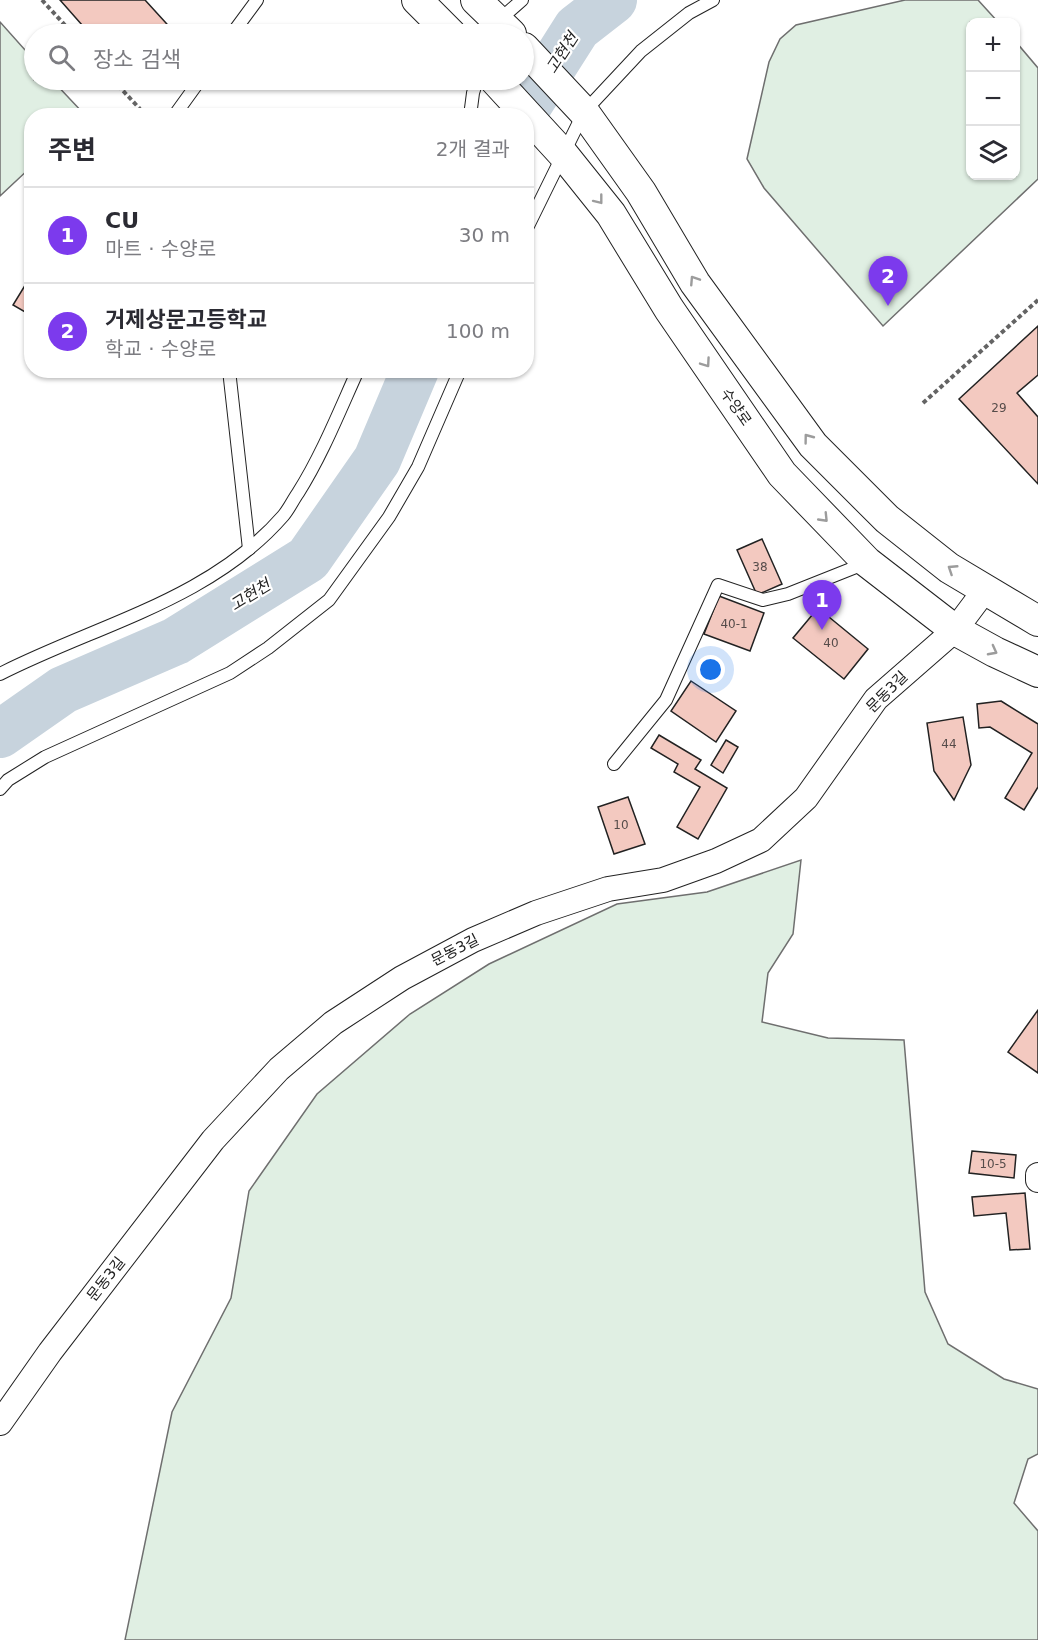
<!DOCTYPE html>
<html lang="ko">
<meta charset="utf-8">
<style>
body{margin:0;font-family:"DejaVu Sans","Noto Sans KR",sans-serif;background:#f2f2f3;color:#2b2b33}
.controls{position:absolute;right:18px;top:18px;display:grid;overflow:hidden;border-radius:12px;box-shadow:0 2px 4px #0004}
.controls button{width:54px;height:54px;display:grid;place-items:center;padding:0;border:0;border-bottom:2px solid #e1e1e2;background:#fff;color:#2b2b33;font:30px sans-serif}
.you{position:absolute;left:711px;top:670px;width:21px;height:21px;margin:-15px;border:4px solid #fff;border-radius:50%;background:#1a73e8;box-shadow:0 0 0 9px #1a73e833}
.badge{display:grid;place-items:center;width:39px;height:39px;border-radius:50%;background:#7c3aed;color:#fff;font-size:20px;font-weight:700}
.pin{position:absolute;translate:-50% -50px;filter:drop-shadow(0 2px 3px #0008)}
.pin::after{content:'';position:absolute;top:32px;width:21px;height:18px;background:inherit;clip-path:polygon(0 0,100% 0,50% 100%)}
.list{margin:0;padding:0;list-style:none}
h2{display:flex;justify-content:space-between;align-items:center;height:78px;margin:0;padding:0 24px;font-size:26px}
h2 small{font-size:20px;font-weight:400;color:#7c7c81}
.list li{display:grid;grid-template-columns:39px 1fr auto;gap:18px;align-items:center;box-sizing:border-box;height:96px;padding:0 24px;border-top:2px solid #e1e1e2}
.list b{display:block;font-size:22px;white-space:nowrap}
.list p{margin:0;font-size:20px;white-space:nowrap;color:#7c7c81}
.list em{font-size:20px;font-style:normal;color:#7c7c81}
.icon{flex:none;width:33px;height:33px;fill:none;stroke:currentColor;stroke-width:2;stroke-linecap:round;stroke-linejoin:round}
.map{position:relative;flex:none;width:1038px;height:1640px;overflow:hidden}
.search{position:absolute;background:#fff;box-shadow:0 2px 4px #0004;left:24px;top:24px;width:510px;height:66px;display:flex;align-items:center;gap:15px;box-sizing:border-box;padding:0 21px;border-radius:33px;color:#7c7c81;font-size:22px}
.panel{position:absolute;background:#fff;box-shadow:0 2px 4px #0004;left:24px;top:108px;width:510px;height:270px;border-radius:24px}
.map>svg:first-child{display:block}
.green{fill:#e0efe3;stroke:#6f6f6f;stroke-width:1.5}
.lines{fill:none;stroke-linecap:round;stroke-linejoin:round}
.river{stroke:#c7d3dd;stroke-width:48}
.building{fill:#f3c9c0;stroke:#222;stroke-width:1.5}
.service-casing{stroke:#222;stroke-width:14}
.minor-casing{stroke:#222;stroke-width:26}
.tertiary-casing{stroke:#222;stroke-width:32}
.path{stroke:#646464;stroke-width:4;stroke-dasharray:4.5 3;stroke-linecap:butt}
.service{stroke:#fff;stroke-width:12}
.minor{stroke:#fff;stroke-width:24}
.tertiary{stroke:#fff;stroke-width:30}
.oneway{stroke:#9c9c9c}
.labels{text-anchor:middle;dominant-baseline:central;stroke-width:4.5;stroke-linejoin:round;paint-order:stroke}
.number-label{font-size:12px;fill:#564c4a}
.street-label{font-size:15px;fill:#222;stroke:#fff}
.water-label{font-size:16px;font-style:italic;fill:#222;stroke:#fff}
</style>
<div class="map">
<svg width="1038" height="1640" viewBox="0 0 1038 1640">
<rect width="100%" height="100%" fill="#fff"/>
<g class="green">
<polygon points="905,0 978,0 998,22 970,22 970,176 1016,176 1016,42 1038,68 1038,179 883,326 764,188 747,159 769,62 780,39 796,25"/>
<polygon points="0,22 34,60 34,80 52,80 85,115 32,116 31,167 0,196"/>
<polygon points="801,860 793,934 768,973 762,1022 828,1038 904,1040 925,1292 948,1344 1004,1379 1038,1389 1038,1454 1028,1459 1014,1503 1038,1531 1038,1640 125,1640 172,1412 231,1298 249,1191 317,1094 410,1014 489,964 617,904 707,892"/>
</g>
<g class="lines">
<g class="river">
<polyline points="521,116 577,28 613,0"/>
<polyline points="0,734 63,690 176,641 308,559 377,460 415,370"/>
</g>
</g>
<g class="building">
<polygon points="60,0 145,0 176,34 90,34"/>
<polygon points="32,274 32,316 13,305"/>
<polygon points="1038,326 1038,375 1017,393 1038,417 1038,484 959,399"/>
<polygon points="762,539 782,584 757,595 737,550"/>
<polygon points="719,596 764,613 750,651 704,634"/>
<polygon points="818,608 868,649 844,679 793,638"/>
<polygon points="691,681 736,711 716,742 671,711"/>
<polygon points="1001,701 1038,724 1038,787 1024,810 1005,798 1032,753 990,727 979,728 977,704"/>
<polygon points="963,717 971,765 954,800 934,771 927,723"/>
<polygon points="659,735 701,760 695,769 727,788 698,839 677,827 700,787 674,772 678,764 651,748"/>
<polygon points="726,740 738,747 723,773 711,765"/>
<polygon points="628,797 645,844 614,854 598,807"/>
<polygon points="1038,1010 1038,1073 1008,1052"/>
<polygon points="972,1151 1016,1155 1014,1178 969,1173"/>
<polygon points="1025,1193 1030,1249 1010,1250 1006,1213 974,1216 972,1197"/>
</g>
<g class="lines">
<defs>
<g id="service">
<polyline points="497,22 522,0"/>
<polyline points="232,34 257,0"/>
<polyline points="174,116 200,80"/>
<polyline points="470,116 473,93 477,80"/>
<polyline points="526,230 584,112 641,51 689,13 713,0"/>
<polyline points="229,370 249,549"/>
<path d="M0 674C96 625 210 600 283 516 289 509 293 500 298 493 322 455 339 412 358 370"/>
<polyline points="614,764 666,700 718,585 763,600 788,594 866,563"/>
<polyline points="0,789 8,780 45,757 230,673 268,648 329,600 389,517 418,467 460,370"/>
</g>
<g id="minor">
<polyline points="1038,1175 1038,1180"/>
<polyline points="0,1423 50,1352 213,1140 279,1069 333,1023 402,978 473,940 536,913 608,889 663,880 716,861 761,840 806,798 876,699 955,630 985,590"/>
</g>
<g id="tertiary">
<polyline points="417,0 451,34"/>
<polyline points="476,0 511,34"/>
<polyline points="524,48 584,112 641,192 695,283 813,445 887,519 949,568 1038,621"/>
<polyline points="495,80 563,154 611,214 669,309 782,474 867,562 955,630 995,652 1038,672"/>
</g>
</defs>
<use href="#service" class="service-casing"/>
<use href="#minor" class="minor-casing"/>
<use href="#tertiary" class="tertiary-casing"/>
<g class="path">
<polyline points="42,0 73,34"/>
<polyline points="113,80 140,109"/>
<polyline points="923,403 1038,300"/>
</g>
<use href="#service" class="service"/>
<use href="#minor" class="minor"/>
<use href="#tertiary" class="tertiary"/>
</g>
<defs><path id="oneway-chevron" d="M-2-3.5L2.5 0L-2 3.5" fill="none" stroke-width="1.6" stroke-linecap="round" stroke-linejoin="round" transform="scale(1.5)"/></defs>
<g class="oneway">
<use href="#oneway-chevron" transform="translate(599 200) rotate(52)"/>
<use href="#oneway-chevron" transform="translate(694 280) rotate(-123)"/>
<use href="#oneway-chevron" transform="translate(706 363) rotate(55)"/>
<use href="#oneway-chevron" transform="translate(808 438) rotate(-127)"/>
<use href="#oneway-chevron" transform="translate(824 518) rotate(46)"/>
<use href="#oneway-chevron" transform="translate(952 569) rotate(-147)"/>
<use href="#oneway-chevron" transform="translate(993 651) rotate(28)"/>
</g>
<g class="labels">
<g class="number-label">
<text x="999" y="408">29</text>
<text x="760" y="567">38</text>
<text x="734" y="624">40-1</text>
<text x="831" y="643">40</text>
<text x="949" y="744">44</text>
<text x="621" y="825">10</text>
<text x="993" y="1164">10-5</text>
</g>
<g class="street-label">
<text transform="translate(736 407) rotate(55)">수양로</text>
<text transform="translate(887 692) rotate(-45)">문동3길</text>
<text transform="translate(455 950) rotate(-27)">문동3길</text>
<text transform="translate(106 1279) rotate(-52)">문동3길</text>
</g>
<g class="water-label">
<text transform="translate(562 53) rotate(-57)">고현천</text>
<text transform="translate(250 595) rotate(-32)">고현천</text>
</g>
</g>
</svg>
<div class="controls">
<button>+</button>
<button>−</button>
<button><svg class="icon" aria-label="layers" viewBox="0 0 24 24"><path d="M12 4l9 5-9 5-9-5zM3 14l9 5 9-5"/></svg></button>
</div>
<div class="you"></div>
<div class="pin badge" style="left:822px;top:630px">1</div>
<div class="pin badge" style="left:888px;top:306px">2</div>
<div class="search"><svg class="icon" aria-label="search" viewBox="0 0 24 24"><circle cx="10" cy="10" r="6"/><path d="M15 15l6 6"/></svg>장소 검색</div>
<section class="panel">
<h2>주변<small>2개 결과</small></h2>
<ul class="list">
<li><span class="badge">1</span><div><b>CU</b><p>마트 · 수양로</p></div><em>30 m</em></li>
<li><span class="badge">2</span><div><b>거제상문고등학교</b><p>학교 · 수양로</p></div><em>100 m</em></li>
</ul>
</section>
</div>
